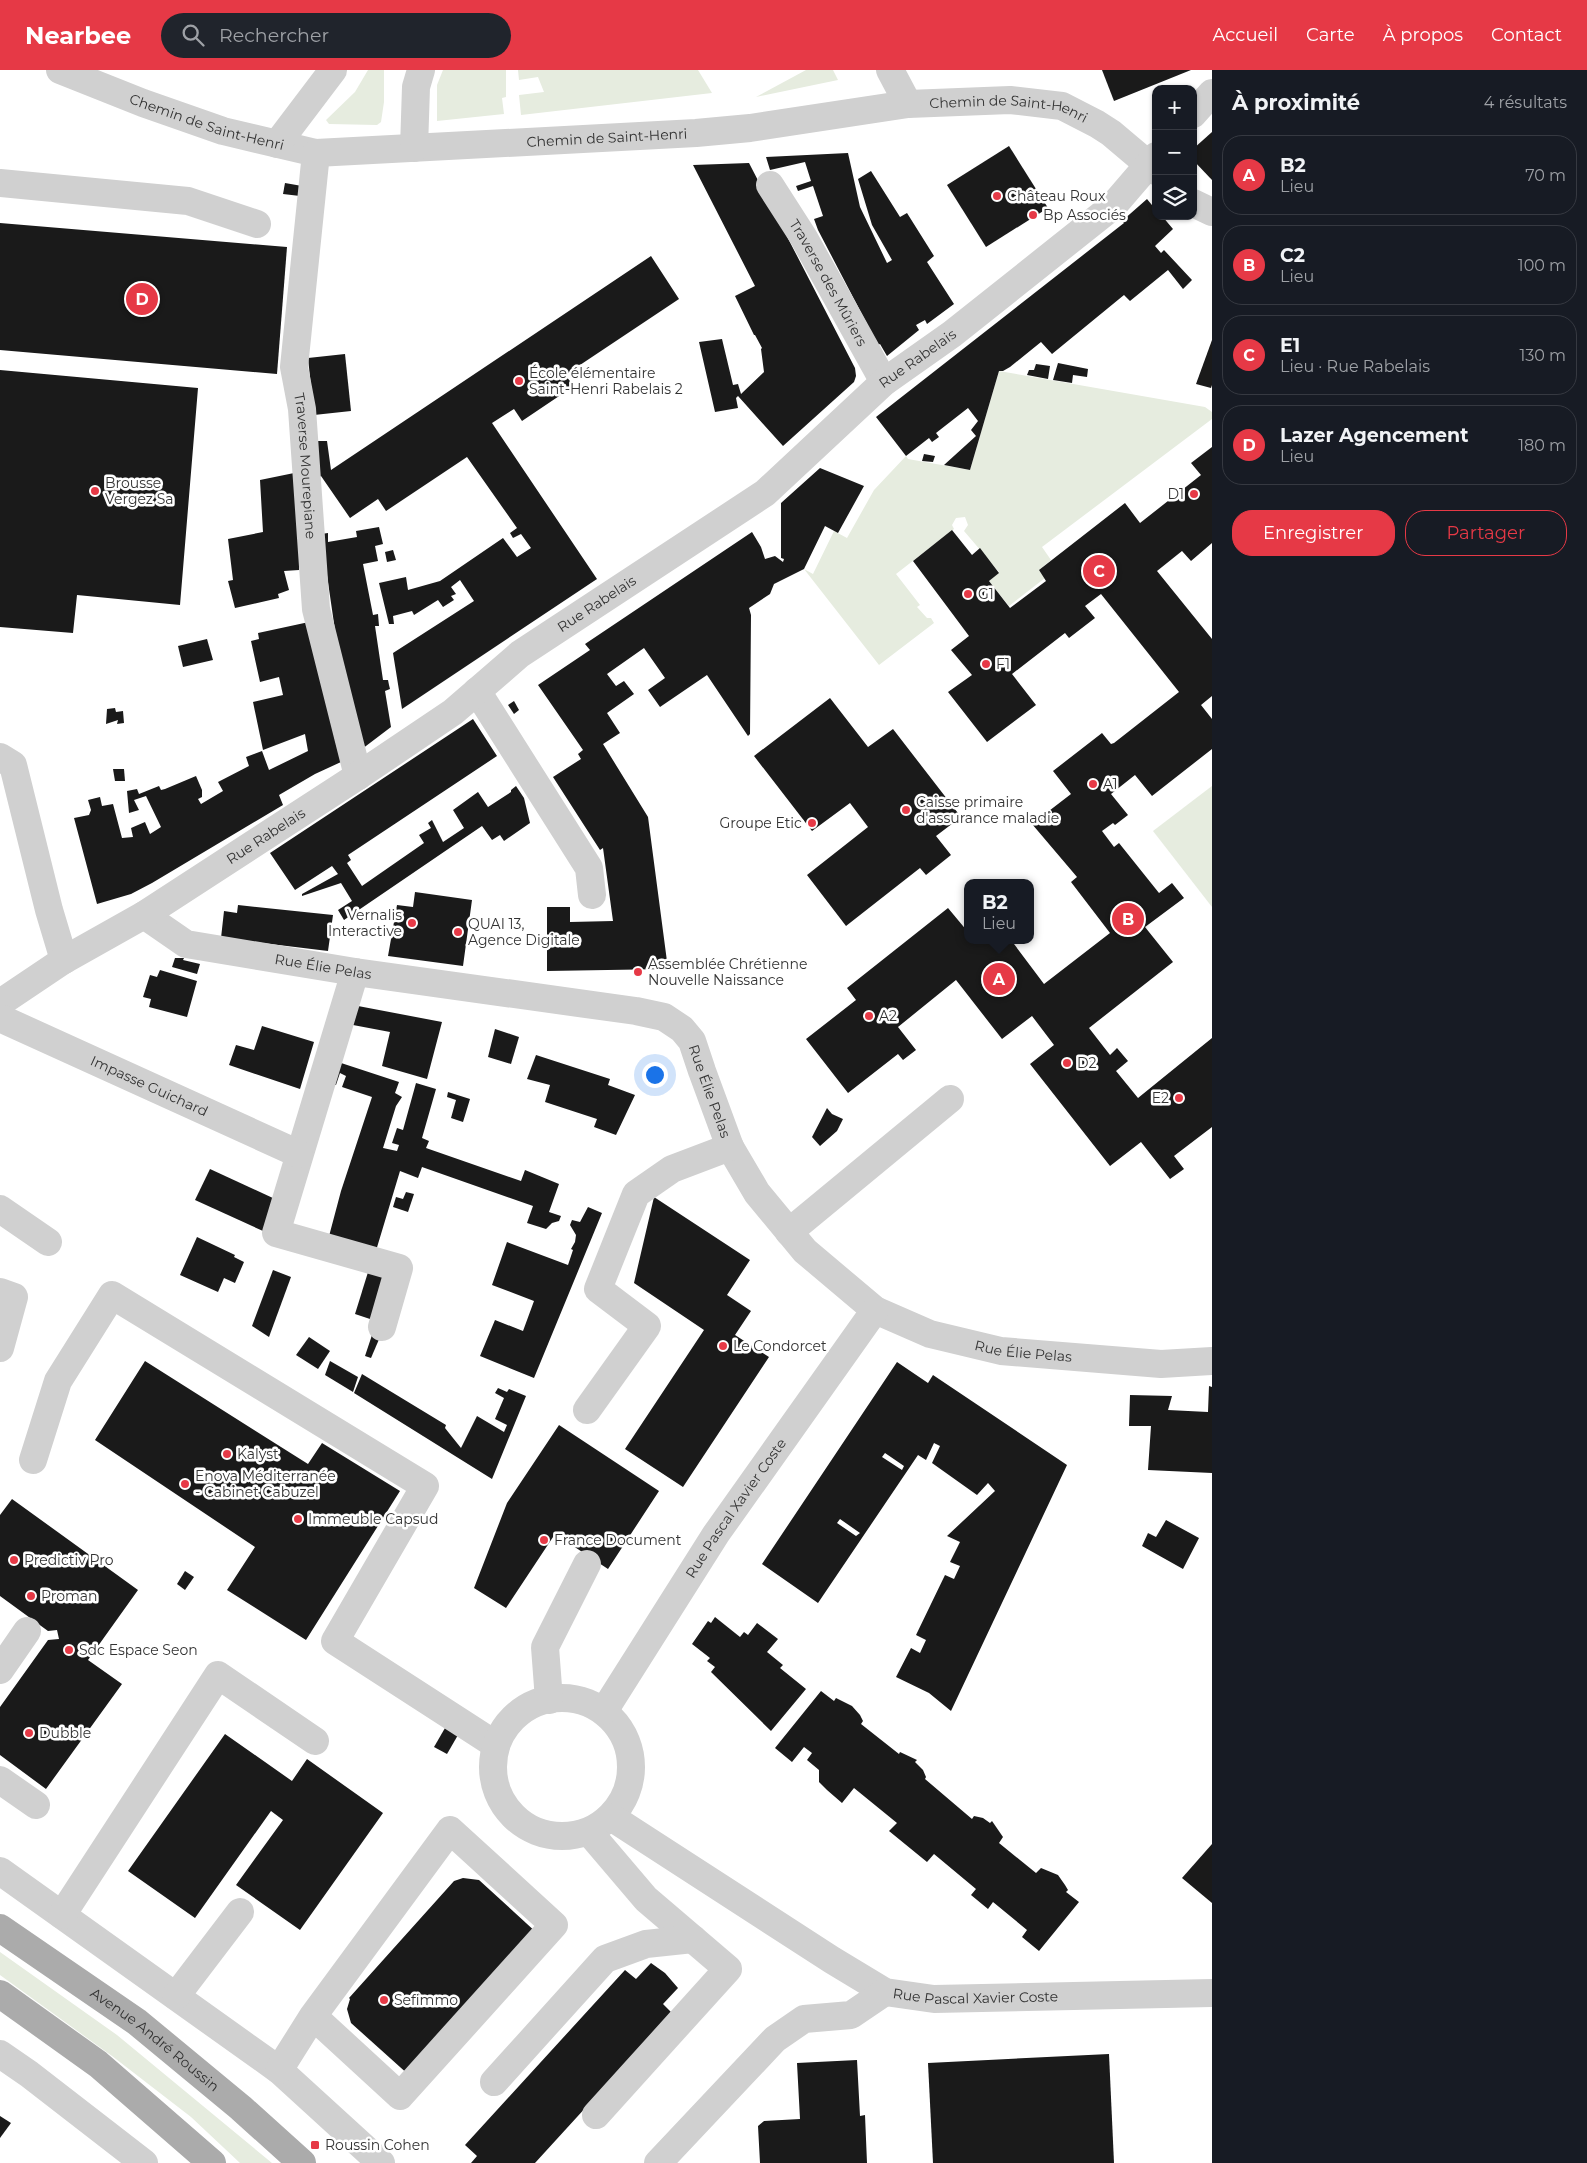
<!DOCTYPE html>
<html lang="fr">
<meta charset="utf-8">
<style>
body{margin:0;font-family:Montserrat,sans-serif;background:#20242c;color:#f1f3f6}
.controls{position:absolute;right:15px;top:15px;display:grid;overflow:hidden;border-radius:10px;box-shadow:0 1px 4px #0004}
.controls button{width:45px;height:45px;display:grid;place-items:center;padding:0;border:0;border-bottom:1px solid #363941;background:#171b24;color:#f1f3f6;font:25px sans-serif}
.you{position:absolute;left:654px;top:1004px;width:18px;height:18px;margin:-12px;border:4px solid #fff;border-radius:50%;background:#1a73e8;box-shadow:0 0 0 8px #1a73e833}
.badge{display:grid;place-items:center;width:32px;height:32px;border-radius:50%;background:#e63946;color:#fff;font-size:16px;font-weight:700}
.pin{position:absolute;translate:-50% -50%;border:2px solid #fff;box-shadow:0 1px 5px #0006}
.popup{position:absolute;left:964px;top:809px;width:70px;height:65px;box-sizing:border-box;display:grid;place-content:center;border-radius:10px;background:#171b24;filter:drop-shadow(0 1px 4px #0005);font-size:16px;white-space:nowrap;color:#9ea1a6}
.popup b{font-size:19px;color:#f1f3f6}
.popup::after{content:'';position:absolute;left:50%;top:100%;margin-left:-10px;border:10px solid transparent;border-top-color:#171b24}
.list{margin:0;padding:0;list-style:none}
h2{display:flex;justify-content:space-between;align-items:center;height:65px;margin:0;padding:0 20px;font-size:21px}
h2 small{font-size:16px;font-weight:400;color:#9ea1a6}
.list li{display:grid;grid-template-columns:32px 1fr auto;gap:15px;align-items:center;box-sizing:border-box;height:80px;margin:0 10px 10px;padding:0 10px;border:1px solid #363941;border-radius:20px}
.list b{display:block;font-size:19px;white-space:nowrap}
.list p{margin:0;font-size:16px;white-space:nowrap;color:#9ea1a6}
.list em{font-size:16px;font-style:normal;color:#9ea1a6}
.actions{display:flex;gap:10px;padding:15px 20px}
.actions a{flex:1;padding:11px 0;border:1px solid #e63946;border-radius:20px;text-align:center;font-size:18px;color:#e63946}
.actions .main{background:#e63946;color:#fff}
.icon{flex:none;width:28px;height:28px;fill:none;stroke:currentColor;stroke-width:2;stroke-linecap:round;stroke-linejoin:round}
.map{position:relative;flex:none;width:1212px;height:2093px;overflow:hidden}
header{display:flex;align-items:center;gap:30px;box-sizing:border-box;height:70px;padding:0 25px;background:#e63946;color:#fff}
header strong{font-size:24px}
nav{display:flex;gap:28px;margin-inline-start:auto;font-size:18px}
.search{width:350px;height:45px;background:#20242c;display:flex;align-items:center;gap:12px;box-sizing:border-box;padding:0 18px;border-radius:28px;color:#9ea1a6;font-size:19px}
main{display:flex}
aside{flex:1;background:#171b24}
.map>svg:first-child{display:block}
.green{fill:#e6ecdf}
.building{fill:#1a1a1a;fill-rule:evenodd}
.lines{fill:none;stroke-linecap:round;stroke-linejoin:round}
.minor{stroke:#d0d0d0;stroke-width:28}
.major{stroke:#ababab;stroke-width:28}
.poi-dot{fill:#e63946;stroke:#fff;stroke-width:2}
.labels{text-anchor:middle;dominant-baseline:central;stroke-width:5;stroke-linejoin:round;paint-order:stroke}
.street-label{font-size:14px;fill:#333;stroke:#fff}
.poi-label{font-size:14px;fill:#333;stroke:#fff;text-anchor:start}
</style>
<header>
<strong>Nearbee</strong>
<div class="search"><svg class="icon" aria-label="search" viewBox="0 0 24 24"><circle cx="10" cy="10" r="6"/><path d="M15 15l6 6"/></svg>Rechercher</div>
<nav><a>Accueil</a><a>Carte</a><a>À propos</a><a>Contact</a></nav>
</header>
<main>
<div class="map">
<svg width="1212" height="2093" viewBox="0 0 1212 2093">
<rect width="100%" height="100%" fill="#fff"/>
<g class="green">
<polygon points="368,0 384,0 384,32 381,52 377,55 329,54 326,50 355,22"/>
<polygon points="443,0 506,0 506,27 502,28 504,44 437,51 437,15"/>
<polygon points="518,0 698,0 712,23 521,45 519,25 544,22 538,7 519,10"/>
<polygon points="806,0 833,0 838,10 756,27"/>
<polygon points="999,301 1205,337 1212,342 1212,349 1042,477 1051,490 1039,500 1045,508 1009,536 989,511 999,502 964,461 968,455 965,447 956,448 952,455 954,459 896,504 920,535 917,537 927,548 931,548 934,553 879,595 804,499 813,504 834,461 847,468 874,420 906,386 908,389 970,400"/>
<polygon points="1212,716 1212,837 1153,761"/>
<polygon points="0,1882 117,1965 272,2093 240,2093 191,2047 112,1986 0,1905"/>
</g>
<g class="building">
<polygon points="1102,0 1191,0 1114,31"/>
<polygon points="1212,62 1212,110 1193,90 1193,79"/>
<polygon points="1009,76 1048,138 986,177 947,115"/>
<polygon points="848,83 860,137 887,193 892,190 872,155 858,109 871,101 900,147 907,143 934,186 927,192 954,234 927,254 925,250 916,255 919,260 887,286 880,274 878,275 818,160 814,149 823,146 813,116 798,121 796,116 811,111 805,92 770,100 766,87"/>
<polygon points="749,93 855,298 856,306 854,312 783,376 738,326 736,328 738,338 715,342 699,272 722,269 733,315 738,314 741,324 764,302 761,279 762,278 755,265 754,265 735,226 755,216 693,95"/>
<polygon points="285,113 302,116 300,126 283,124"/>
<polygon points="1147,129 1156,140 1156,146 1162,146 1173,159 1155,176 1161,183 1164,180 1192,210 1183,219 1168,200 1130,231 1124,225 1052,284 1041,272 1010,297 1003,301 999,301 970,400 944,395 976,366 971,360 978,351 968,338 936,363 939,367 932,372 929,368 906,386 876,347 1124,153 1122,151"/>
<polygon points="0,153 287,177 277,304 0,280"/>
<polygon points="651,186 679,229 565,305 574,316 522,351 514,339 492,353 597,509 402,639 393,583 474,531 460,510 451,517 456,524 451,526 454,530 443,537 438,530 414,545 412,541 393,546 394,554 389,554 379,513 406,507 408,520 440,511 503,468 517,487 531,478 521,464 513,468 510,463 517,458 467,387 386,441 378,429 350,448 321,406 318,408 314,371 327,371 331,400"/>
<polygon points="1212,270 1212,315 1211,318 1196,314"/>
<polygon points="345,284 351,341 314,345 308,288"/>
<polygon points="1058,293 1088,299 1087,307 1073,305 1072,313 1053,310"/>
<polygon points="1036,294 1050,296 1048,309 1027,305 1029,300 1034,300"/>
<polygon points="0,300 198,318 180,535 77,525 73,563 0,557"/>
<polygon points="1212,377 1212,473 1191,491 1182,481 1157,501 1212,569 1212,626 1201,635 1212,649 1212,679 1152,726 1135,705 1111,724 1128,745 1115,755 1113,753 1102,761 1114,777 1119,773 1159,823 1172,813 1184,828 1145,857 1173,892 1089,958 1110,985 1117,978 1128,991 1116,1001 1138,1028 1212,968 1212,1057 1174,1086 1184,1099 1170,1109 1141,1072 1110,1096 1030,994 1054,975 1032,946 1002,969 956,910 898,957 916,980 903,990 898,984 848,1023 806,969 856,930 847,918 948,838 968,862 968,870 1011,870 1044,914 1110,863 1071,812 1077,807 1032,754 1071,724 1053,701 1102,663 1111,674 1114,673 1179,622 1101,524 1085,536 1095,548 1069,568 1065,563 1012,604 1036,635 987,672 948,622 972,605 951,580 969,566 913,491 952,460 972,485 980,478 999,503 989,511 1010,538 1046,511 1039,500 1125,433 1140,453 1201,405 1191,393"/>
<polygon points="924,384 935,386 933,392 922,391"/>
<polygon points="820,398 864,416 838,463 825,456 804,499 774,514 770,524 749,538 751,545 750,664 748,666 707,605 660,637 648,620 665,608 644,578 607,604 616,616 624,611 634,624 607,643 620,663 603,674 648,747 668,899 547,901 547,837 570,837 570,852 613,851 603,778 600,780 553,707 581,689 578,684 583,680 538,615 590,580 585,574 752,462 761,477 765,489 775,486 783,492 784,489 781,488 781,433"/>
<polygon points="299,402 299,500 284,501 289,520 278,524 279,528 235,538 228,511 233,510 228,469 263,462 260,410"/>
<polygon points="379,457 383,474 375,476 378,491 363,494 373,545 378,544 379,556 375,556 383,610 388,610 389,615 390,619 385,621 391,657 362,679 337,574 321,464 328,463 328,472 357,467 356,461"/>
<polygon points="393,480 396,490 387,492 385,482"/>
<polygon points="309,552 341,692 315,704 279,725 283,735 152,813 131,824 97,834 74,748 89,745 91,740 88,730 100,727 102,736 113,734 122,768 133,767 131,758 145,752 150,764 161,757 146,726 134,730 139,740 129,743 127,721 137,719 139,724 159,716 161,720 165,719 196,706 202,720 202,727 198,729 201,734 223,721 218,712 249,696 246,687 262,681 269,700 308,681 305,664 263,680 253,632 283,625 279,607 260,612 251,571 259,569 258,563"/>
<polygon points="207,569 213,590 183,597 178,576"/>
<polygon points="830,628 868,677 893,659 961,747 936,766 951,785 926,805 920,798 846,856 807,805 868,757 850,733 812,761 754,686"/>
<polygon points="514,631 519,640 514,644 508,635"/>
<polygon points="115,638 116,642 123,641 124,653 117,654 118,650 106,654 107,639"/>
<polygon points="473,649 497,686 348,785 351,790 347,793 362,816 424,773 419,765 431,758 428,753 432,750 443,772 464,758 453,740 478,722 488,737 511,722 511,720 516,716 524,728 530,753 504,771 500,765 492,770 482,756 344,850 338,840 352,831 341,813 302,826 302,824 338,804 332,796 295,820 270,783"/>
<polygon points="113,699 124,699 125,711 115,711"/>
<polygon points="415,822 472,830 463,896 388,886 397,835 413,837"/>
<polygon points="238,835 333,845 328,881 221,868 224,841 237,843"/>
<polygon points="175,888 184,888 183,890 200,894 197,904 172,897"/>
<polygon points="160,900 197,911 187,947 149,937 151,929 143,927 150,905 157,907"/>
<polygon points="358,936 442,952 427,1009 382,996 390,962 353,955"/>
<polygon points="262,956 314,972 300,1019 229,995 236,975 254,980"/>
<polygon points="495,959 519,967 511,994 488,987"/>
<polygon points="536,985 610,1009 608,1015 635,1025 616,1065 594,1057 597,1049 545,1032 550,1015 527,1009"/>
<polygon points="335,991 399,1012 395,1023 402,1027 396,1036 383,1078 397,1081 399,1075 392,1073 397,1058 403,1060 416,1013 436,1019 422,1068 429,1071 426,1078 521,1111 525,1100 559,1114 549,1142 561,1146 559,1151 552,1153 546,1159 527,1153 533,1136 422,1097 418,1108 400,1101 375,1184 328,1170 341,1121 372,1027 342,1017 346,1006 340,1003 336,1015 327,1013"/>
<polygon points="448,1022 470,1029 463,1052 451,1048 456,1030 447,1027"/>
<polygon points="827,1038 832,1044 843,1049 837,1061 820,1076 812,1067"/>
<polygon points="210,1099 275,1129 263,1161 195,1130"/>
<polygon points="406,1122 414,1124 408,1142 393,1137 396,1127 403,1129"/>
<polygon points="654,1127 750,1190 727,1225 751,1241 735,1265 769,1287 683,1417 625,1379 704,1260 634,1213"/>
<polygon points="588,1137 602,1143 534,1308 480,1286 495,1250 523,1261 534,1231 492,1215 507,1172 568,1195 573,1180 571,1179 575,1172 576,1165 570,1155 572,1150 580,1152"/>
<polygon points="197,1167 235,1185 234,1187 244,1192 235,1213 224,1208 218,1222 180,1205"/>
<polygon points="369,1199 391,1206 376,1251 355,1244"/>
<polygon points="273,1200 291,1207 269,1267 252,1256"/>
<polygon points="372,1265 380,1267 371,1288 365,1286"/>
<polygon points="309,1267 330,1281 318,1299 296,1285"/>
<polygon points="145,1291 308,1394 322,1373 400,1421 306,1570 227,1520 255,1477 95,1370"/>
<polygon points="330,1291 358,1307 353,1322 325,1305"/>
<path d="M897 1292 928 1313 933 1305 1067 1395 951 1641 929 1623 896 1607 911 1578 920 1583 926 1570 916 1565 945 1505 954 1509 960 1496 950 1492 960 1472 947 1466 995 1421 988 1413 977 1425 932 1393 940 1376 934 1373 926 1390 918 1385 818 1533 762 1494ZM885 1383 904 1396 902 1400 882 1387ZM840 1449 860 1463 856 1466 837 1453Z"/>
<polygon points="362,1304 446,1355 445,1358 461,1378 477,1346 504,1362 507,1355 495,1349 504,1328 495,1323 498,1318 507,1322 509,1319 526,1326 492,1409 354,1323"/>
<polygon points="1209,1316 1212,1317 1212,1403 1148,1400 1151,1356 1129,1356 1130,1325 1172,1326 1168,1340 1208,1342"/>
<polygon points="559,1355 659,1421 608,1499 555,1464 506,1538 474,1518 507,1433"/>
<polygon points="12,1429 138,1520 88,1590 122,1614 46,1719 0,1685 0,1637 48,1570 59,1569 57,1560 48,1561 0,1526 0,1445"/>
<polygon points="1166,1450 1199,1468 1183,1499 1142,1476 1148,1463 1156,1467"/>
<polygon points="185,1501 194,1507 185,1520 177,1514"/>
<polygon points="715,1547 740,1567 744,1562 748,1565 757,1553 778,1569 767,1582 783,1595 780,1598 806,1619 771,1661 711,1602 715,1597 707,1591 710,1588 692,1574 708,1551 711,1553"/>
<polygon points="821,1621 834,1631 836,1628 852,1636 860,1645 863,1651 861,1654 899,1684 900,1682 917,1690 915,1692 923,1700 926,1707 925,1709 972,1749 974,1746 983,1748 990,1753 992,1751 1003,1767 999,1773 1036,1803 1041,1798 1058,1805 1065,1815 1068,1820 1066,1822 1079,1832 1039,1881 1022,1867 1027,1860 993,1832 988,1839 971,1825 976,1819 934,1784 927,1792 889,1761 897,1753 854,1718 842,1733 827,1720 819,1712 819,1700 807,1690 812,1683 804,1677 792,1692 775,1678"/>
<polygon points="445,1658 458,1665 447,1684 434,1677"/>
<polygon points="225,1664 292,1711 307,1689 383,1743 300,1860 236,1815 283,1750 271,1741 195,1848 128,1801"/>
<polygon points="1212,1774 1212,1833 1182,1808"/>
<polygon points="463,1808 479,1810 538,1864 410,2006 351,1953 347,1939 350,1929 349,1928 454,1811"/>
<polygon points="651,1893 665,1903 678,1918 663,1934 672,1943 535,2093 471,2093 477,2086 465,2075 625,1900 636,1909"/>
<polygon points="1109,1984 1114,2093 933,2093 928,1993"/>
<polygon points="857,1990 860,2046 865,2045 867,2093 760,2093 758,2056 764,2051 800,2049 797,1993"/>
<polygon points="0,2046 11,2053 0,2068"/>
</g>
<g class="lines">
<g class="minor">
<path id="s1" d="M60 0 143 33 223 61 316 83 696 63 750 58 908 34 1010 30 1062 36 1097 54 1111 63 1156 101"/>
<polyline points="890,0 908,34"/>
<polyline points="1193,44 1212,23"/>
<polyline points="277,74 333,0"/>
<polyline points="414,78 416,17 421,0"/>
<path id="s2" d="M316 83 294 297 302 339 316 539 358 706"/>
<polyline points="0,113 188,131 257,154"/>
<path id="s3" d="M770 115 804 168 884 312"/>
<polyline points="1193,133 1212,142"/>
<polyline points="477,621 589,798 592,825"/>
<polyline points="0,687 13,695 49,840 64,890"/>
<path id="s4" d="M144 845 186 874 355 902 636 941 664 947 682 959 692 971 702 1001 730 1077 757 1123 805 1181 875 1240 930 1264 1001 1281 1161 1294 1212 1291"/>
<polyline points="355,902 276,1163 399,1198 382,1257"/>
<path id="s5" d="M0 933 64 890 144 845 358 706 453 642 520 584 765 423 884 312 952 264 1113 136 1156 86"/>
<path id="s6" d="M0 948 299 1084"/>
<polyline points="0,1139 48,1172"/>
<polyline points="789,1162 950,1029"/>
<polyline points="0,1222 14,1227 0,1278"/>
<polyline points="587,1340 647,1256 598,1219 636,1124 672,1099 730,1077"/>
<polyline points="33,1390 58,1311 112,1225 425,1416 335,1571 496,1675"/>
<polyline points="0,1600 27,1561"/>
<circle cx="562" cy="1697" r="69"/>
<polyline points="549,1630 545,1577 587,1494"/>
<path id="s7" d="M604 1641 716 1464 875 1240"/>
<polyline points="0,1710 36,1735"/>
<path id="s8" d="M611 1747 832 1890 885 1922 934 1929 1212 1923"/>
<polyline points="589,1762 646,1829 728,1899 596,2045"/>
<polyline points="0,1801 279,2000 381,2093"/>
<polyline points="62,1845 218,1605 315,1671"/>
<polyline points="176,1926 240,1842"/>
<polyline points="0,1984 29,2004 144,2093"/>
<polyline points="279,2000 313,1946 400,2026 554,1855 450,1760 313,1946"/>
<polyline points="494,2012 605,1889 646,1874 693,1869"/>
<polyline points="658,2093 775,1969 804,1949 851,1945 885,1922"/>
</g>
<g class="major">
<path id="s9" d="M0 1858 137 1952 241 2038 302 2093"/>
<polyline points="0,1924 98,1994 212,2093"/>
</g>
</g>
<g class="poi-dot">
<circle cx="997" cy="126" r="5"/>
<circle cx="1033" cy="145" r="5"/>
<circle cx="519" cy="311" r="5"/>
<circle cx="95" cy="421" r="5"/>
<circle cx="1194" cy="424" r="5"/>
<circle cx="968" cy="524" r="5"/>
<circle cx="986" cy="594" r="5"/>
<circle cx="1093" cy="714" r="5"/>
<circle cx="906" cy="740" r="5"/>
<circle cx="812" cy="753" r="5"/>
<circle cx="412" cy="853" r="5"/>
<circle cx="458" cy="862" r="5"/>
<circle cx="638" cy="902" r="5"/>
<circle cx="869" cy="946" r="5"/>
<circle cx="1067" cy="993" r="5"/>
<circle cx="1179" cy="1028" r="5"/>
<circle cx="723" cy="1276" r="5"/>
<circle cx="227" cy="1384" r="5"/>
<circle cx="185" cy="1414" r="5"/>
<circle cx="298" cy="1449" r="5"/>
<circle cx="544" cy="1470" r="5"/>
<circle cx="14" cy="1490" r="5"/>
<circle cx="31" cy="1526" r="5"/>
<circle cx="69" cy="1580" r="5"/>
<circle cx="29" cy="1663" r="5"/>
<circle cx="384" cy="1930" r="5"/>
<rect x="310" y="2070" width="10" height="10" rx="2.5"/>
</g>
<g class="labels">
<g class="street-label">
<text stroke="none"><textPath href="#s1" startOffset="966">Chemin de Saint-Henri</textPath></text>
<text stroke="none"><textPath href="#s1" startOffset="156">Chemin de Saint-Henri</textPath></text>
<text stroke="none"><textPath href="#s1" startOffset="561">Chemin de Saint-Henri</textPath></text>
<text stroke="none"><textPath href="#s3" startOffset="114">Traverse des Mûriers</textPath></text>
<text stroke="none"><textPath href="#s5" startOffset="1124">Rue Rabelais</textPath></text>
<text stroke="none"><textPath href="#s2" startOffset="315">Traverse Mourepiane</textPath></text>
<text stroke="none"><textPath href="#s5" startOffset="719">Rue Rabelais</textPath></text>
<text stroke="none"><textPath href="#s5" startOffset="314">Rue Rabelais</textPath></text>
<text stroke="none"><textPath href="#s4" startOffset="190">Rue Élie Pelas</textPath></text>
<text stroke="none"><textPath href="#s6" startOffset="164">Impasse Guichard</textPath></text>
<text stroke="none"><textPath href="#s4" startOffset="625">Rue Élie Pelas</textPath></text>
<text stroke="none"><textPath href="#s4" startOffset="1060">Rue Élie Pelas</textPath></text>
<text stroke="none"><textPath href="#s7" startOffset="242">Rue Pascal Xavier Coste</textPath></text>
<text stroke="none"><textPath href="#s8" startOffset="416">Rue Pascal Xavier Coste</textPath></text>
<text stroke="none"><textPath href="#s9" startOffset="191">Avenue André Roussin</textPath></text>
</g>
<g class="poi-label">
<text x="1007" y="126">Château Roux</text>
<text x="1043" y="145">Bp Associés</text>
<text x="529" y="303">École élémentaire<tspan x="529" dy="16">Saint-Henri Rabelais 2</tspan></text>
<text x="105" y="413">Brousse<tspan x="105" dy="16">Vergez Sa</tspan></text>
<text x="1184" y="424" text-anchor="end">D1</text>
<text x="978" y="524">G1</text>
<text x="996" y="594">F1</text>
<text x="1103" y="714">A1</text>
<text x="916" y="732">Caisse primaire<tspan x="916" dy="16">d'assurance maladie</tspan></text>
<text x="802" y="753" text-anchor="end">Groupe Etic</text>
<text x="402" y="845" text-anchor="end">Vernalis<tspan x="402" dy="16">Interactive</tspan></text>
<text x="468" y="854">QUAI 13,<tspan x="468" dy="16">Agence Digitale</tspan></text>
<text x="648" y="894">Assemblée Chrétienne<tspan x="648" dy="16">Nouvelle Naissance</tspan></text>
<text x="879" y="946">A2</text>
<text x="1077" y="993">D2</text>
<text x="1169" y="1028" text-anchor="end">E2</text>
<text x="733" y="1276">Le Condorcet</text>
<text x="237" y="1384">Kalyst</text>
<text x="195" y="1406">Enova Méditerranée<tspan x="195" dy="16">- Cabinet Cabuzel</tspan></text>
<text x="308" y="1449">Immeuble Capsud</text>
<text x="554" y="1470">France Document</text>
<text x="24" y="1490">Predictiv Pro</text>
<text x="41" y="1526">Proman</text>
<text x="79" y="1580">Sdc Espace Seon</text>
<text x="39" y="1663">Dubble</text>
<text x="394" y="1930">Sefimmo</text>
<text x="325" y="2075">Roussin Cohen</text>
</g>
</g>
</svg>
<div class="controls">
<button>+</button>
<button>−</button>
<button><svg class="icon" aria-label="layers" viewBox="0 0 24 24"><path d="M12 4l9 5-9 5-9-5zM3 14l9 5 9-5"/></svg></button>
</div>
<div class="you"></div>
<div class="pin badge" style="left:999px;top:909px">A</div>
<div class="popup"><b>B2</b>Lieu</div>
<div class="pin badge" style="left:1128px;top:849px">B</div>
<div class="pin badge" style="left:1099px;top:501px">C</div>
<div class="pin badge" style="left:142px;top:229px">D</div>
</div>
<aside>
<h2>À proximité<small>4 résultats</small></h2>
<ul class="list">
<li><span class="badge">A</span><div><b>B2</b><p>Lieu</p></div><em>70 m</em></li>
<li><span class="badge">B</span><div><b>C2</b><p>Lieu</p></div><em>100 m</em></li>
<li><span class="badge">C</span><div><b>E1</b><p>Lieu · Rue Rabelais</p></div><em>130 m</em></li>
<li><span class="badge">D</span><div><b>Lazer Agencement</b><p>Lieu</p></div><em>180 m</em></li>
</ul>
<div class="actions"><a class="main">Enregistrer</a><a>Partager</a></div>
</aside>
</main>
